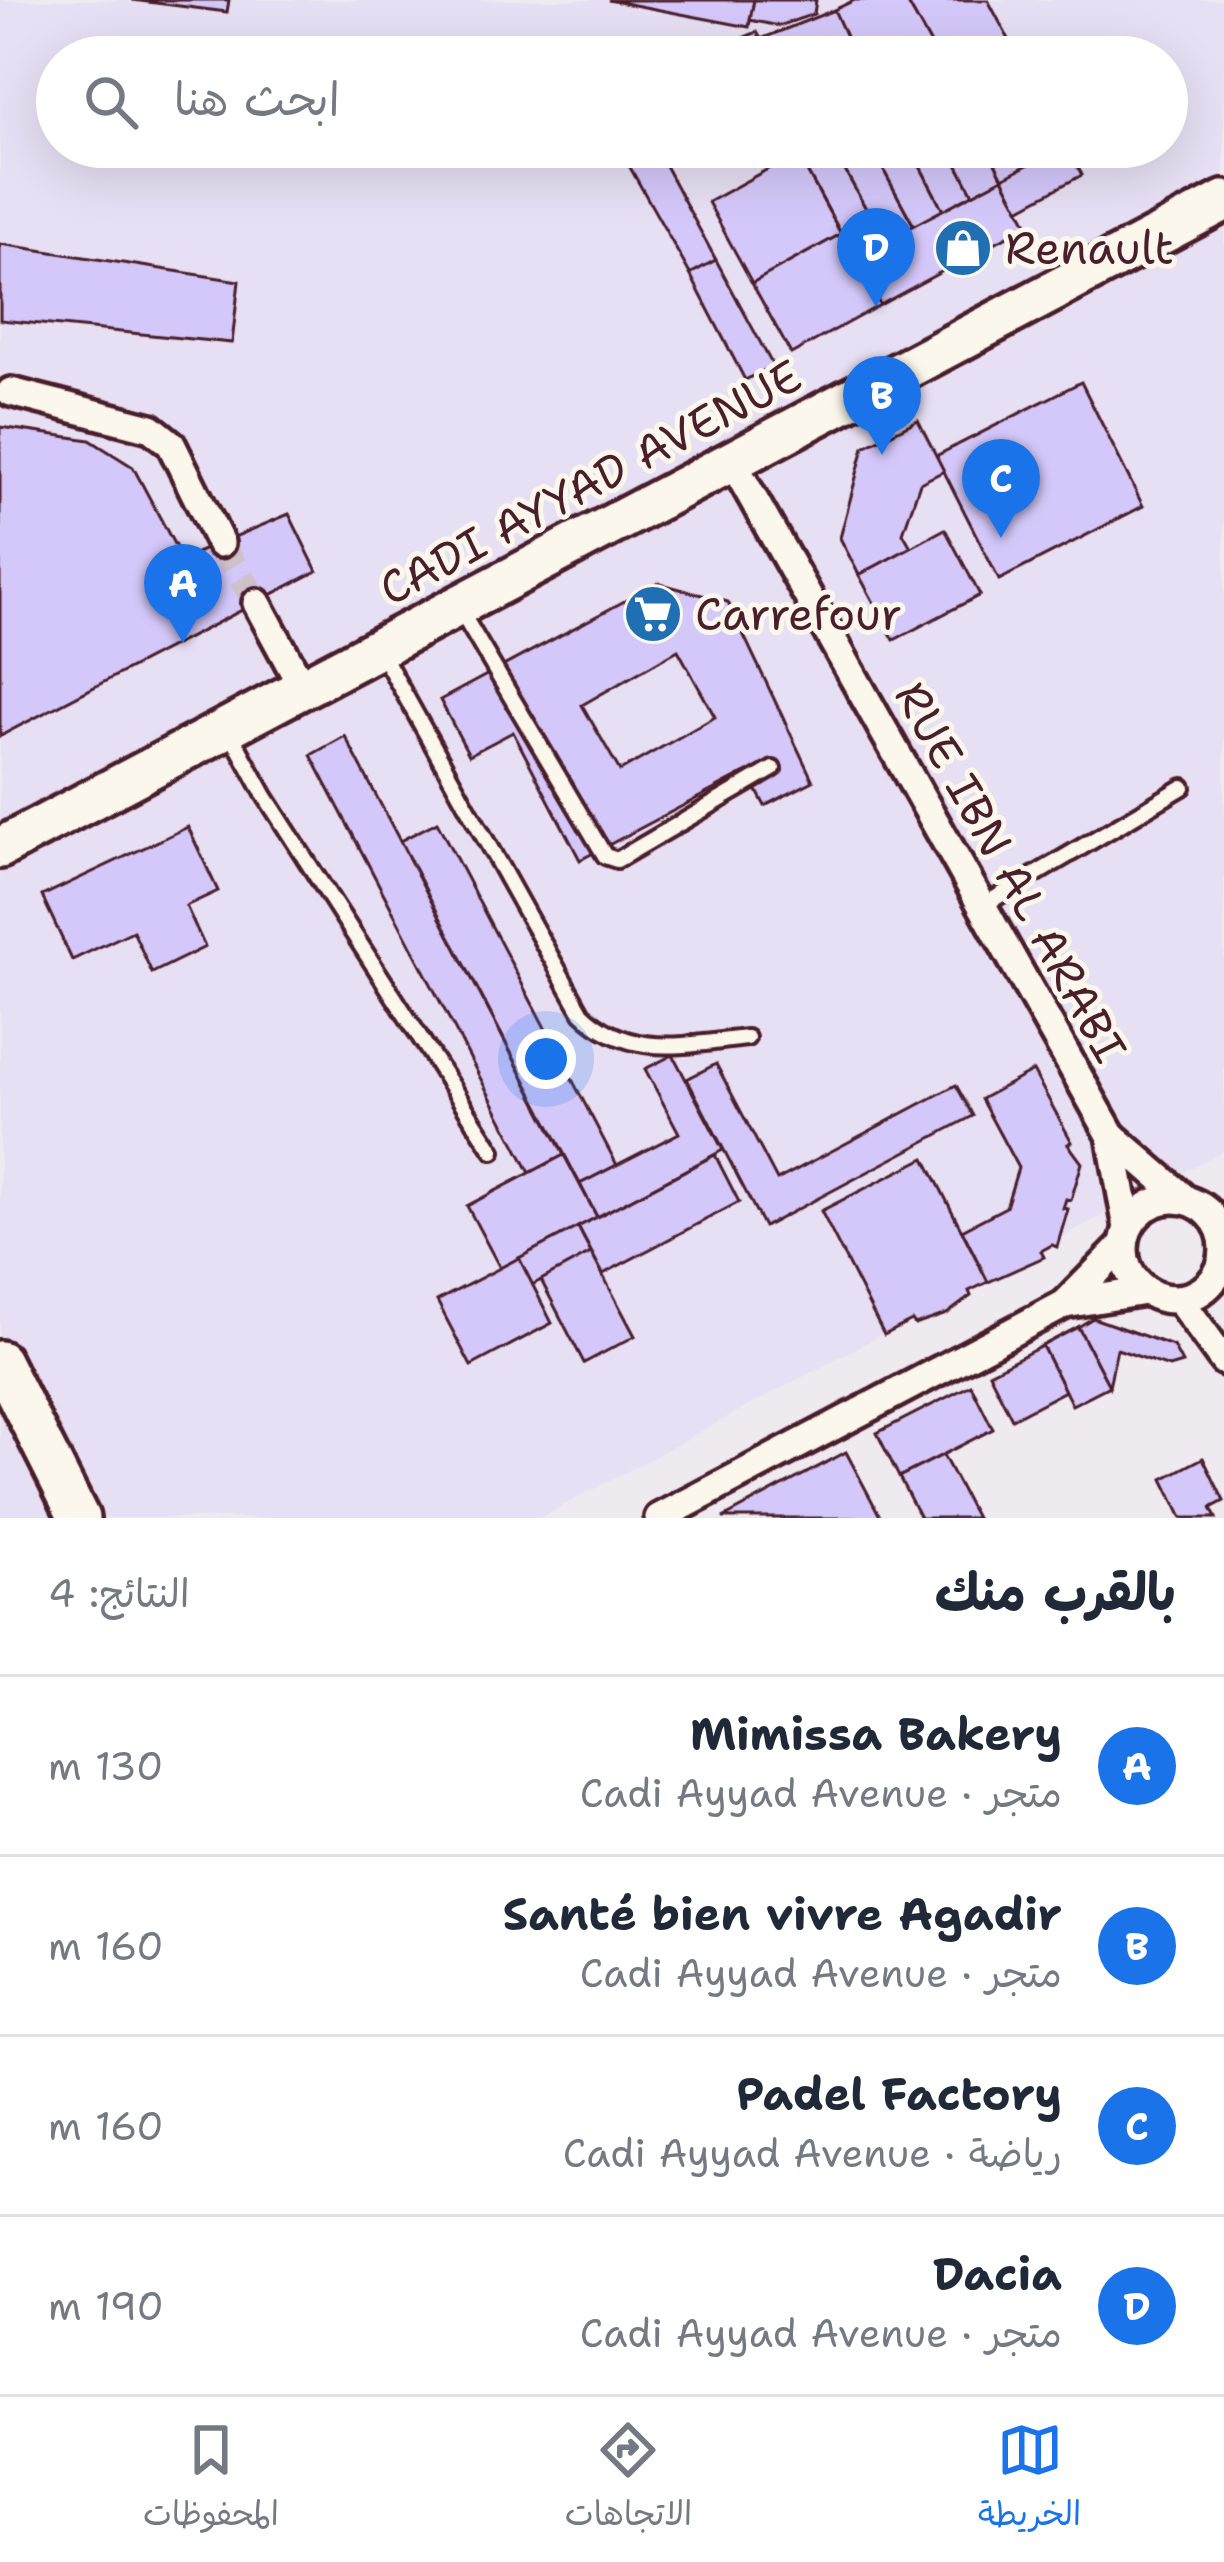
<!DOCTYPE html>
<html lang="ar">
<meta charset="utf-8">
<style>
body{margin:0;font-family:"Shantell Sans","Playpen Sans Arabic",sans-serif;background:#f6f6f7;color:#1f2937;direction:rtl}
.you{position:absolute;left:546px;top:1059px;width:42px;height:42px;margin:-30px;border:9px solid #fff;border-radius:50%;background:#1a73e8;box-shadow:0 0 0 18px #1a73e833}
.badge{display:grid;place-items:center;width:78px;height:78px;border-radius:50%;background:#1a73e8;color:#fff;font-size:39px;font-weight:700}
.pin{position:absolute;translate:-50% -99px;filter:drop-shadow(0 3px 6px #0008)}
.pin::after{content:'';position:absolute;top:63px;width:42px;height:36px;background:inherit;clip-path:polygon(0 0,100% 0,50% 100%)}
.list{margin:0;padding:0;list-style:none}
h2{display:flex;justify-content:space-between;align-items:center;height:156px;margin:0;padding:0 48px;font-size:51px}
h2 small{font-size:39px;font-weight:400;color:#747a83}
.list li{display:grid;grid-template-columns:78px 1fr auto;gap:36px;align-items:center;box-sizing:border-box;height:180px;padding:0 48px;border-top:3px solid #e0e1e3}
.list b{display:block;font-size:45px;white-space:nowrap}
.list p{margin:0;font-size:39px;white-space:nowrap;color:#747a83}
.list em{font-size:39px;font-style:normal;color:#747a83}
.icon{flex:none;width:66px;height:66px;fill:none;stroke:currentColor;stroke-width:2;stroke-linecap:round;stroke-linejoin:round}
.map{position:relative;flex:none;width:1224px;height:1518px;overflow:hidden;direction:ltr}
.search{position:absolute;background:#fff;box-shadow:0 12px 48px #0002;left:36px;right:36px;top:36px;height:132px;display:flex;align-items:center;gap:30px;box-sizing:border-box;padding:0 42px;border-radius:66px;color:#747a83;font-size:45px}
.sheet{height:876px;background:#fff}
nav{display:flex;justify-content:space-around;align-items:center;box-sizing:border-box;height:168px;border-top:3px solid #e0e1e3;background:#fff;font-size:33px;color:#747a83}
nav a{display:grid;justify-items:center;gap:6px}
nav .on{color:#1a73e8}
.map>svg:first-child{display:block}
.built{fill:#e7dff3;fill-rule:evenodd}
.building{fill:#d4c8fa;stroke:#4a1f2b;stroke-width:3;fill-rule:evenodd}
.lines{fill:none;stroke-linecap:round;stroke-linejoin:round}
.street-tunnel{stroke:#cec1c9;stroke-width:27;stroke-dasharray:27 14;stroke-linecap:butt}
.lane-casing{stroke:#4a1f2b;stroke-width:22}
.street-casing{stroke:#4a1f2b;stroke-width:36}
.secondary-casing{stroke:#4a1f2b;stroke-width:48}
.lane{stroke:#fbf7ec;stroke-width:14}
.street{stroke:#fbf7ec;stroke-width:27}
.secondary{stroke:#fbf7ec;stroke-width:39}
.labels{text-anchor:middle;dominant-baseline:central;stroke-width:10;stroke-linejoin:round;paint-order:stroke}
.poi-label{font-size:45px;fill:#4a1f2b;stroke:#fbf7ec;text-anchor:start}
.street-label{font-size:45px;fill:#4a1f2b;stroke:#fbf7ec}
</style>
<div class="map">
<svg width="1224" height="1518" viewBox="0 0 1224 1518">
<rect width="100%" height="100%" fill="#efe9f0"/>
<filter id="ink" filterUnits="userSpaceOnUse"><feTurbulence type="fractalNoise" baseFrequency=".00833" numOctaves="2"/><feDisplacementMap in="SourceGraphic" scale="24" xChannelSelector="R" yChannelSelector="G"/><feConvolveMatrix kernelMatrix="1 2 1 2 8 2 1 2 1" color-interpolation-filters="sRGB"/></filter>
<g filter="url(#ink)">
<path class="built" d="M0 0H1224V1150L540 1518H0ZM57 57H1167V147H57Z"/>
<g class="building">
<polygon points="132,0 229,0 227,12"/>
<polygon points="608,0 754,0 749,27"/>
<polygon points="754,0 816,0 814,14 779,26 750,20"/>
<polygon points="855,0 906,0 938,57 855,57 834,10"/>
<polygon points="906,0 988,0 1018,57 938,57"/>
<polygon points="834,10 855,57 725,57 721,47 757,32 761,39"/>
<polygon points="639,147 655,147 716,260 690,274 623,155"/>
<polygon points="807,147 832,147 884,241 854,257 797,153"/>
<polygon points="832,147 871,147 914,226 884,241"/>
<polygon points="871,147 910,147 943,210 914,226"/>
<polygon points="910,147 948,147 973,194 943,210"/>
<polygon points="948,147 987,147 1003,178 973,194"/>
<polygon points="987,147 1062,147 1003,178"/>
<polygon points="1062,147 1067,147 1082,175 1019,209 1003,178"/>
<polygon points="797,153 841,234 752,283 708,202"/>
<polygon points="1003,178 1028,225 880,305 854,257"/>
<polygon points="841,234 880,305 791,354 752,283"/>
<polygon points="0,244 239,281 232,343 0,320"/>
<polygon points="716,260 773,366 745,380 690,274"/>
<polygon points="1081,382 1143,506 999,580 936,456"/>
<polygon points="918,420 944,471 920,483 903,533 911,547 859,575 840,538 864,447"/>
<polygon points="0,427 90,440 133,467 182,559 289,514 317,571 0,736"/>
<polygon points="945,529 980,595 894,640 859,575"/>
<path d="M658 583 728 602 813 781 765 806 747 772 580 860 513 732 469 755 440 700ZM678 650 715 717 620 771 582 705Z"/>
<polygon points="345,736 564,1155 530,1173 311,755"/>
<polygon points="437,822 617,1165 580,1184 400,841"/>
<polygon points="188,827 218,891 186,906 205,947 152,973 133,931 72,960 42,896"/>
<polygon points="673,1055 723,1150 597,1217 580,1184 679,1133 645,1069"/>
<polygon points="716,1064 777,1180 956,1085 973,1116 764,1227 687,1079"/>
<polygon points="1033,1071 1072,1142 1068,1144 1082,1163 1071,1200 1066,1199 1063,1208 1068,1209 1057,1247 1052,1245 1041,1251 1044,1257 988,1282 962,1230 1006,1207 1018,1168 981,1099"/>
<polygon points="564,1155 597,1217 500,1268 467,1206"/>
<polygon points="715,1155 739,1202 603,1274 578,1227"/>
<polygon points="925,1158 988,1282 969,1291 971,1296 947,1314 915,1325 912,1321 884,1335 821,1211"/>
<polygon points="578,1227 591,1253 532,1285 519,1258"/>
<polygon points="591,1253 635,1336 584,1363 541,1280"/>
<polygon points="519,1258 552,1323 471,1366 437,1301"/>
<polygon points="1093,1318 1173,1346 1182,1363 1169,1367 1117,1349 1109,1386 1078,1327"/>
<polygon points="1078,1327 1109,1386 1072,1405 1042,1346"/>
<polygon points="1042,1346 1065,1391 1012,1419 989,1373"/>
<polygon points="971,1385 993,1429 899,1477 877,1433"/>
<polygon points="846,1452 881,1518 723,1518"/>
<polygon points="943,1455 976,1518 920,1518 899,1477"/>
<polygon points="1203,1458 1224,1501 1211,1508 1216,1518 1182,1518 1163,1479"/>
</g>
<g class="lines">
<polyline class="street-tunnel" points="220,543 257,603"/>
<defs>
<g id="lane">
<polyline points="460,610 605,856 617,860 773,769"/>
<path d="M381 652 582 1013C630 1060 687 1044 747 1038"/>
<polyline points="230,732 265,796 493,1151"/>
<polyline points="982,906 1183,787"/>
</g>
<g id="street">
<polyline points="11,392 151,428 171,444 220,543"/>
<polyline points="732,461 1111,1135 1128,1228"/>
<polyline points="257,603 303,688"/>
<polyline points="1111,1135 1186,1200"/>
<circle cx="1174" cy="1249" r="50"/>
<polyline points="1179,1299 1224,1361"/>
<polyline points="1065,1304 1145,1291"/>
<polyline points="659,1518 1065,1304 1123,1245"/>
</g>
<g id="secondary">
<polyline points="0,848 1224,201"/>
<polyline points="0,1361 79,1518"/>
</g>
</defs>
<use href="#lane" class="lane-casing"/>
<use href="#street" class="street-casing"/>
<use href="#secondary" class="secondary-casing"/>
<use href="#lane" class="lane"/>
<use href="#street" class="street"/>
<use href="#secondary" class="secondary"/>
</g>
</g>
<defs>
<symbol id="shop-disc" viewBox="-11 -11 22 22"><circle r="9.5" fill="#1f6fb2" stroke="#fbf7ec"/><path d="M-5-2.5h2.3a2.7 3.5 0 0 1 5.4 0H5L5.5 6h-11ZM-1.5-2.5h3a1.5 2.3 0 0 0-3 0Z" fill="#fff"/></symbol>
<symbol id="supermarket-disc" viewBox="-11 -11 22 22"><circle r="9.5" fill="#1f6fb2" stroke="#fbf7ec"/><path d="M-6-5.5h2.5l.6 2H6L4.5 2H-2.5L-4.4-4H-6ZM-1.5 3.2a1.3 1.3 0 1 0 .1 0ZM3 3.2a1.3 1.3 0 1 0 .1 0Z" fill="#fff"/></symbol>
</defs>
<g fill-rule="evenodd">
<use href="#shop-disc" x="930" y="215" width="66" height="66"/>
<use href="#supermarket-disc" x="620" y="581" width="66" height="66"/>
</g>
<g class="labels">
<g class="poi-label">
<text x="1005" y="248">Renault</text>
<text x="695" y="614">Carrefour</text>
</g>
<g class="street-label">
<text transform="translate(590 482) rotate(-28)">CADI AYYAD AVENUE</text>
<text transform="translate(1011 872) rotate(61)">RUE IBN AL ARABI</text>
</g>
</g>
</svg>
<div class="you"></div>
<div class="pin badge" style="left:183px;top:643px">A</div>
<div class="pin badge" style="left:882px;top:455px">B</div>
<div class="pin badge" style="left:1001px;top:538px">C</div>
<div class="pin badge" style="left:876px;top:307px">D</div>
<div class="search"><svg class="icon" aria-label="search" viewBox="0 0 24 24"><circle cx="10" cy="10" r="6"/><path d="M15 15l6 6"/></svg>ابحث هنا</div>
</div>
<section class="sheet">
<h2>بالقرب منك<small>النتائج: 4</small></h2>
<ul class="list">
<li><span class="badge">A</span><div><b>Mimissa Bakery</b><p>متجر · Cadi Ayyad Avenue</p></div><em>130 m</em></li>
<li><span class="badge">B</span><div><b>Santé bien vivre Agadir</b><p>متجر · Cadi Ayyad Avenue</p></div><em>160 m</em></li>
<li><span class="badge">C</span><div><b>Padel Factory</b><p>رياضة · Cadi Ayyad Avenue</p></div><em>160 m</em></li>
<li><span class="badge">D</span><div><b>Dacia</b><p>متجر · Cadi Ayyad Avenue</p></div><em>190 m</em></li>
</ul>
</section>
<nav>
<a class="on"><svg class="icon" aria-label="map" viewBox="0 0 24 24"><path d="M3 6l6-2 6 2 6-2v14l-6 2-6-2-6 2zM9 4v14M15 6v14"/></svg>الخريطة</a>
<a><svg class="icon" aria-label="directions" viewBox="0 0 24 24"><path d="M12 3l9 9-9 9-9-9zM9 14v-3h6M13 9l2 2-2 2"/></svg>الاتجاهات</a>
<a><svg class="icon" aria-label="saved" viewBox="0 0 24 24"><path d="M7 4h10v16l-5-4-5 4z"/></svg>المحفوظات</a>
</nav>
